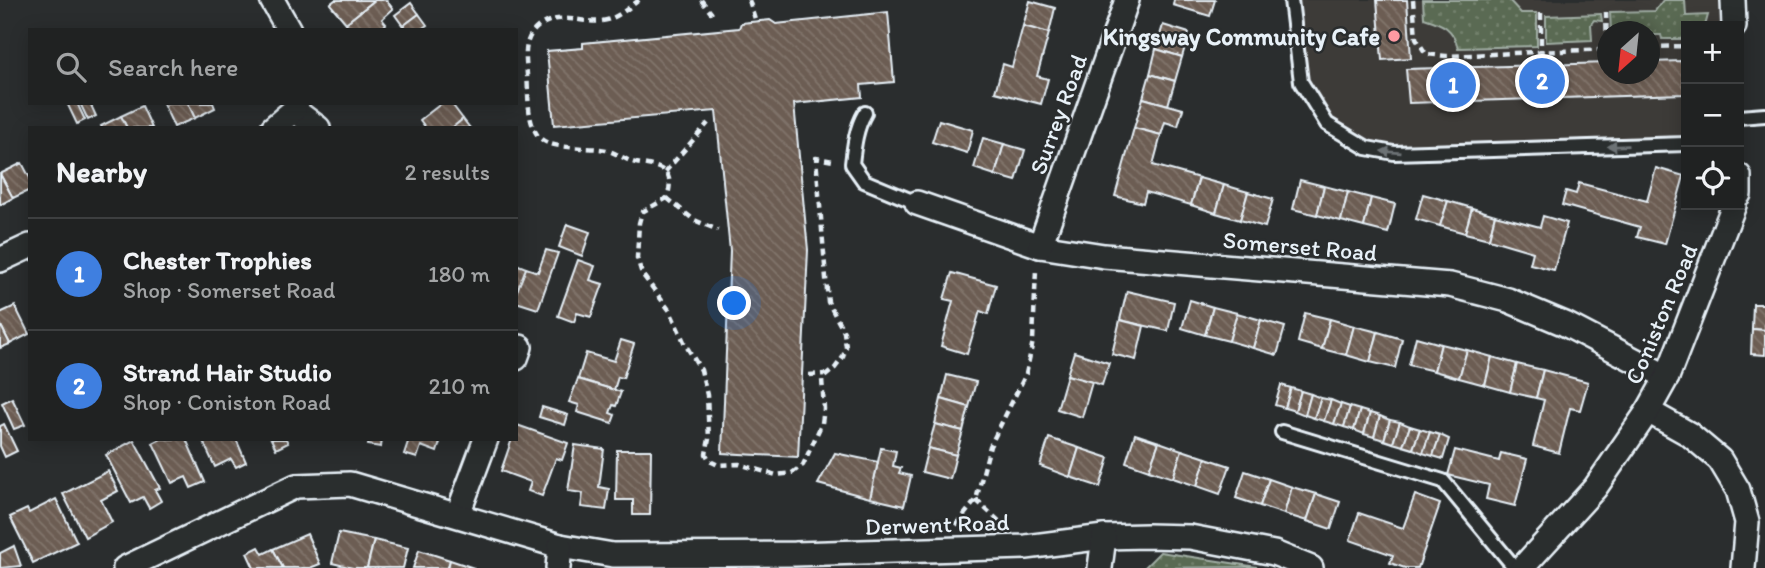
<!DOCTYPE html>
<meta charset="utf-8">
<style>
body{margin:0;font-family:Itim,sans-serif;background:#2d2f2f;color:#f1f3f6}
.controls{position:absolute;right:21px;top:21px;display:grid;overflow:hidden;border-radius:0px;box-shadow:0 4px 18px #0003}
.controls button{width:63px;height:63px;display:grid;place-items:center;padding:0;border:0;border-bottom:2px solid #3d3f40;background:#202222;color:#f1f3f6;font:35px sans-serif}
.compass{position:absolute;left:1597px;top:21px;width:63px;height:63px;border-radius:50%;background:#202222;box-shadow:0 4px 18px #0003;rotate:207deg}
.you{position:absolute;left:735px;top:304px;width:24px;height:24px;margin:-18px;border:5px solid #fff;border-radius:50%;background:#1a73e8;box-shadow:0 0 0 10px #1a73e833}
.badge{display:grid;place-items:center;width:46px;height:46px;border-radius:50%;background:#ff9aa2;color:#fff;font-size:23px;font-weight:700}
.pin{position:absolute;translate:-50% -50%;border:4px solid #fff;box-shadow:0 2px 7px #0006}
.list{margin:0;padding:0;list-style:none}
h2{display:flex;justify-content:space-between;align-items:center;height:91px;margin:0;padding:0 28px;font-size:30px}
h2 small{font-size:23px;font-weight:400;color:#a2a4a5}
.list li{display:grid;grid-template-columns:46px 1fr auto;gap:21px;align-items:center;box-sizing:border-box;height:112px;padding:0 28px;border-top:2px solid #3d3f40}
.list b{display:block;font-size:26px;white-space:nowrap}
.list p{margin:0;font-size:23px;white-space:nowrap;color:#a2a4a5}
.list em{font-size:23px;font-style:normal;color:#a2a4a5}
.icon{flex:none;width:38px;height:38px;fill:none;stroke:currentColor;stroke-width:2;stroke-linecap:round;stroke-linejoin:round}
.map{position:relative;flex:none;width:1765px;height:568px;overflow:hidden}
.search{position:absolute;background:#202222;box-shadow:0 4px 18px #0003;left:28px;top:28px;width:490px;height:77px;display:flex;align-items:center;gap:18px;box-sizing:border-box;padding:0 24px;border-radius:0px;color:#a2a4a5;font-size:26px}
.panel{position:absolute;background:#202222;box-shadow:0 4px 18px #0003;left:28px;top:126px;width:490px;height:315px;border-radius:0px}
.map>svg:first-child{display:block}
.built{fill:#3e3b39;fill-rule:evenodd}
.grass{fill:url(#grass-dots);stroke:#a1aea5;stroke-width:2}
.building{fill:url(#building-back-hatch);stroke:#e8f1f8;stroke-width:2}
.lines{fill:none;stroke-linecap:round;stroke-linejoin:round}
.service-casing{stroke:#e8f1f8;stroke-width:18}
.minor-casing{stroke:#e8f1f8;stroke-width:28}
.path{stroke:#e8f1f8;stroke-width:4.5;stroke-dasharray:7 5;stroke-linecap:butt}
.service{stroke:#2a2d2e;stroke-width:12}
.minor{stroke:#2a2d2e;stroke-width:23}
.oneway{fill:#6c7275}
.poi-dot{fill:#ff9aa2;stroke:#2a2d2e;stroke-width:2.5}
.labels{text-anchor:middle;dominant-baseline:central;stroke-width:5;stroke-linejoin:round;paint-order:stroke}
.poi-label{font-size:24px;font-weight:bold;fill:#e8f1f8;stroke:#2a2d2e;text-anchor:end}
.street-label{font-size:24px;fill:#e8f1f8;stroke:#2a2d2e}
</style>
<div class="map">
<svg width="1765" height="568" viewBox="0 0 1765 568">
<defs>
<pattern id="grass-dots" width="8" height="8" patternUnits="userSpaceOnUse" patternTransform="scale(1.75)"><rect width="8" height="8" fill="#5a6a52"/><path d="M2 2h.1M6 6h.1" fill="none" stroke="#72806c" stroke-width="1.8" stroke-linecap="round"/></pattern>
<pattern id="building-back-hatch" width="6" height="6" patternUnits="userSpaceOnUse" patternTransform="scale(1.75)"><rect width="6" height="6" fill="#6c5d53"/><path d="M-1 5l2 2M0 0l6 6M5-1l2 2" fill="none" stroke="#81756c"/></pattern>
</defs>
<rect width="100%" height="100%" fill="#2a2d2e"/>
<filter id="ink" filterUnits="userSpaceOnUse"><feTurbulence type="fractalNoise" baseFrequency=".0143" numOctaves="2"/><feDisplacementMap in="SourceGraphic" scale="14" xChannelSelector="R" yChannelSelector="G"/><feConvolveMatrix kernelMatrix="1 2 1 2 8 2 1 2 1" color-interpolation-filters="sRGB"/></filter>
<g filter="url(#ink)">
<path class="built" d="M1291 0H1730L1731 26H1686V144L1367 148 1327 124 1301 82ZM1608 32H1650V74H1608Z"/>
<g class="grass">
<path d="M1423 0H1509L1521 13H1537V46L1458 48C1453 28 1443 24 1424 18Z"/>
<polygon points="1663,0 1685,0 1686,16 1708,15 1705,26 1686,26 1686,34 1681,39 1662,39 1661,35 1650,35 1650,32 1611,31 1610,12 1655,11"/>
<polygon points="1601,14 1602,21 1594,20 1591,24 1592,40 1546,42 1546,16"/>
<polygon points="1160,552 1257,567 1144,568"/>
</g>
<g class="building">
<polygon points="335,0 375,0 346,23 330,4"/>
<polygon points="375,0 386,0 393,9 382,19 386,24 380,30 351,30 346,23"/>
<polygon points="1174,0 1215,0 1210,16 1173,5"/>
<polygon points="1377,0 1407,0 1411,58 1382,60"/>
<polygon points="1030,1 1055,8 1049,33 1023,26"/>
<polygon points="411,3 419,14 403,26 395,15"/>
<polygon points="888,12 894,82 861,85 862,97 794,104 808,250 798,457 722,453 730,251 716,111 554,125 547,51 583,48 583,43 739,28 741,23 770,20 776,24"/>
<polygon points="419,14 427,25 420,30 405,30 403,26"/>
<polygon points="1163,25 1189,33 1182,57 1156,49"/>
<polygon points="1023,26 1049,33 1037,76 1048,79 1041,104 995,92 1003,64 1012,67"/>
<polygon points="1156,49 1182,57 1175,81 1150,74"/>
<polygon points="1683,61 1684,94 1409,103 1406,69 1608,63 1608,74 1650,74 1650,62"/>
<polygon points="1150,74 1175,81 1168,105 1143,98"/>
<polygon points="1143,98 1183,109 1178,126 1165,122 1161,135 1134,128"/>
<polygon points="67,103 77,103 85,120 77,124"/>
<polygon points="80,103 90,103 96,116 88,120"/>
<polygon points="163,103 188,103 195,118 174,127"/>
<polygon points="188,103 213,103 215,108 195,118"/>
<polygon points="442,103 451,103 463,119 452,128 426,128 420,120"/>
<polygon points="142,106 152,128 127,128 121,116"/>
<polygon points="121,116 127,128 102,128 101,126"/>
<polygon points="463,119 470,128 452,128"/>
<polygon points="939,120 973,130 967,153 932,142"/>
<polygon points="1134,128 1161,135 1153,165 1199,178 1191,205 1146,192 1143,203 1115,196"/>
<polygon points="983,138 1004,144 995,175 974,168"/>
<polygon points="1004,144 1025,150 1016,181 995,175"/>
<polygon points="22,163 30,178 30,190 13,198 0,174"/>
<polygon points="1656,168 1684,176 1665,244 1637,237 1640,227 1562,205 1566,191 1576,194 1579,183 1647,201"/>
<polygon points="0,174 13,198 0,205"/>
<polygon points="1199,178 1224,185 1216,213 1191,205"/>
<polygon points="1300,180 1324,186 1317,215 1293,209"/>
<polygon points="1224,185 1248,192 1240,220 1216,213"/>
<polygon points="1324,186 1348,192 1341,221 1317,215"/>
<polygon points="1248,192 1273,199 1265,227 1240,220"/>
<polygon points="1348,192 1371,198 1364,227 1341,221"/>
<polygon points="1423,194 1448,201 1440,226 1416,219"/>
<polygon points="1371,198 1395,204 1388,233 1364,227"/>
<polygon points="1448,201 1472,208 1465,233 1440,226"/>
<polygon points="1472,208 1495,215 1489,239 1465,233"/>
<polygon points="1495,215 1540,227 1543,216 1567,223 1554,270 1530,264 1533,252 1489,239"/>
<polygon points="567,224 590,232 582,256 559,247"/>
<polygon points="546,250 558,253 538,309 516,302 516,293 526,268 538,272"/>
<polygon points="578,260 595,266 590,280 603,284 591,317 577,313 574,322 558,316"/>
<polygon points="516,264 526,268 516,293"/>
<polygon points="952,273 996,285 988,314 980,311 967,354 941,346 953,301 944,299"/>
<polygon points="1127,291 1174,302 1168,331 1120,320"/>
<polygon points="1190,300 1213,307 1205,335 1182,328"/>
<polygon points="1753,304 1765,304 1765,330 1752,329"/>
<polygon points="15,306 29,334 10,344 0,324 0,313"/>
<polygon points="1213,307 1237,313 1229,341 1205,335"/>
<polygon points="1237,313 1261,320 1253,348 1229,341"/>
<polygon points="1305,313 1330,319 1322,349 1298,342"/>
<polygon points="1330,319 1354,326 1346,355 1322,349"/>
<polygon points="1120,320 1144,326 1136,360 1112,354"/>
<polygon points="1261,320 1285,327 1277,355 1253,348"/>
<polygon points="0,324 10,344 0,348"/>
<polygon points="1354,326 1378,332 1370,362 1346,355"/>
<polygon points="1752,329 1765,330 1765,355 1751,354"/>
<polygon points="1378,332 1402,339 1395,368 1370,362"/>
<polygon points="1416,337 1441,344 1434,371 1409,365"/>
<polygon points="621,340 634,344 623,378 618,377 614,390 578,379 586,353 614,361"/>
<polygon points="1441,344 1467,350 1459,378 1434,371"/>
<polygon points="1467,350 1492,357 1485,385 1459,378"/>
<polygon points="1074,352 1109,363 1102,385 1067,375"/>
<polygon points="1492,357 1517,364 1510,392 1485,385"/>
<polygon points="1517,364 1543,370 1536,398 1510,392"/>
<polygon points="1543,370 1588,382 1580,410 1570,408 1559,453 1533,446 1544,400 1536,398"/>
<polygon points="947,375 976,382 969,407 941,399"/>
<polygon points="1067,375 1092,382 1082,417 1057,409"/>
<polygon points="578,379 621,392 616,406 613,405 610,413 615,415 612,423 577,412 579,405 569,402"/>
<polygon points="1281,385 1291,388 1285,408 1275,405"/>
<polygon points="1291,388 1301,391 1295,411 1285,408"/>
<polygon points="1301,391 1311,394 1305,415 1295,411"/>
<polygon points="1311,394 1321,398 1314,418 1305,415"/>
<polygon points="12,398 25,425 14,429 2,403"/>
<polygon points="1321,398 1331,400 1324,421 1314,418"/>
<polygon points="941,399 969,407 963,431 935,424"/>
<polygon points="1331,400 1341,404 1334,424 1324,421"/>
<polygon points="1341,404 1350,407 1344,427 1334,424"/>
<polygon points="542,407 568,415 565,425 539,417"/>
<polygon points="1350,407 1360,410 1354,430 1344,427"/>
<polygon points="1360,410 1370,413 1364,434 1354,430"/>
<polygon points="1370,413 1380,416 1374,437 1364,434"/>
<polygon points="1380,416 1390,420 1384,440 1374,437"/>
<polygon points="1390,420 1400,422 1393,443 1384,440"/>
<polygon points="1400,422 1410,426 1403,446 1393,443"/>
<polygon points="4,424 17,451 5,457 0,446 0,426"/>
<polygon points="935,424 963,431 956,455 928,448"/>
<polygon points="517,425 568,443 562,460 556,458 542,496 528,491 531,482 501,471 512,439 516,439"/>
<polygon points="1410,426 1420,429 1413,449 1403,446"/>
<polygon points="1420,429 1430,432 1423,453 1413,449"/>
<polygon points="1430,432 1440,435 1433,456 1423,453"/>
<polygon points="1135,434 1159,442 1149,470 1126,462"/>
<polygon points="1440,435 1449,439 1443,459 1433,456"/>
<polygon points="1049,438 1079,448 1070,477 1040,466"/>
<polygon points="161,439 186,439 205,482 191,488 186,477 172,483 153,443"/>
<polygon points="202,439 236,439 246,462 236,467 231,459 215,467"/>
<polygon points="271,439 286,439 288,443 276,449"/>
<polygon points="369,439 382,439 381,447 368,445"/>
<polygon points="409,439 441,439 437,452 421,446 417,458 404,454"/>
<polygon points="134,440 160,488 155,490 161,501 149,508 143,497 131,503 106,455"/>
<polygon points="1159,442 1182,450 1173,478 1149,470"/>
<polygon points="575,445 604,449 599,487 609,489 606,510 581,507 583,493 568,491"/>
<polygon points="881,448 896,451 893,466 901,468 899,473 911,476 904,506 870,498"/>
<polygon points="928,448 956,455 950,479 922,472"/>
<polygon points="1079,448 1109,458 1100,487 1070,477"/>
<polygon points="617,450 651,450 650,515 633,515 633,500 616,500"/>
<polygon points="1182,450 1206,458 1197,486 1173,478"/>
<polygon points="1455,450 1499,461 1501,453 1527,459 1515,506 1486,499 1489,485 1448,475"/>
<polygon points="835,453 878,462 870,498 818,484"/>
<polygon points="1206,458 1230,466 1220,494 1197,486"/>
<polygon points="108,471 118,491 101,500 112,522 85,537 63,494"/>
<polygon points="1245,471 1269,479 1260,506 1236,498"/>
<polygon points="1269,479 1292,487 1284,514 1260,506"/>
<polygon points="1292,487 1316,494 1307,521 1284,514"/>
<polygon points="1316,494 1340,502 1331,529 1307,521"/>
<polygon points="1415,495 1440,504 1418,568 1405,568 1390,563 1393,555 1350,540 1359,513 1403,528"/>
<polygon points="56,499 77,542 33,563 10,517 27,509 29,513"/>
<polygon points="339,533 374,540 367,568 353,568 332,563"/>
<polygon points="307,534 320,564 310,568 283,568 273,549"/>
<polygon points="374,540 408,548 403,568 367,568"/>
<polygon points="14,546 21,566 0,568 0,553"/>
<polygon points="259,547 263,554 273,549 283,568 254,568 247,553"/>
<polygon points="419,550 450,560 448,568 413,568"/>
<polygon points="450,560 474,568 448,568"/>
</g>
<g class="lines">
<defs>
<g id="service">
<polyline points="1291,0 1301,82 1327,124 1367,148 1394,153 1686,144"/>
<path d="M865 113C856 128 854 146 852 164L864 181 917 203"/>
<polyline points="1739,117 1765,115"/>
<polyline points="1282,432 1443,481 1515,568"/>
</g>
<g id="minor">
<polyline points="272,0 289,30"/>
<polyline points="1733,0 1734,26"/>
<polyline points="297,103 294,110 318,128"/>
<polyline points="273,128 294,110"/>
<polyline points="1739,176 1739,194"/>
<polyline points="917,203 1040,246 1104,256 1450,285 1508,300 1565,324 1667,377"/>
<polyline points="1040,246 1127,0"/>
<polyline points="0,260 30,246"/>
<polyline points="516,358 520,347"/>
<polyline points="1648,411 1689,434 1720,460 1738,490 1747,522 1743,568"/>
<polyline points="458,514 486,439"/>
<polyline points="125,568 296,486 350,484 560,546 613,555 795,554 1026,547 1104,537 1147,536 1190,537 1274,553 1311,568"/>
<polyline points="558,568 560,546"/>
<polyline points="1100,568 1104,537"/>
<polyline points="1522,568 1595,488 1648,411 1667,377 1734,205"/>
</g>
</defs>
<use href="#service" class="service-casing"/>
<use href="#minor" class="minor-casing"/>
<g class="path">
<path d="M639 0C630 7 618 17 607 20 584 26 563 10 539 26 522 39 526 57 527 75 529 94 526 122 539 137 551 151 588 146 606 150 617 153 625 160 636 163 657 167 677 167 667 198L642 212 639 223 637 258 642 274 670 311 685 344 701 370 707 395 709 439 706 454 710 461 718 465 739 464 776 475 792 473 803 465 822 423 824 409 822 379 835 368 843 357 846 347 844 332 828 302 816 158 833 161"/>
<polyline points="701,0 712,14"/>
<polyline points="749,0 756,22"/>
<polyline points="1413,0 1416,38 1426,54 1446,56 1608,49"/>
<polyline points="1606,12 1607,49"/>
<polyline points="1541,13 1541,52"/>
<polyline points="1650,47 1686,46"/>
<polyline points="665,172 708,123"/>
<polyline points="667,198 694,220 718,230"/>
<polyline points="809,375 825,374"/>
<polyline points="976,500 1000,522"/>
<polyline points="956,525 976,500 990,446 1026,374 1033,341 1036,269"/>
</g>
<use href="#service" class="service"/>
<use href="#minor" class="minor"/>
</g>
<defs><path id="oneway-solid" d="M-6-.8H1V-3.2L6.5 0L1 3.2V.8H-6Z" transform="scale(1.75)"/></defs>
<g class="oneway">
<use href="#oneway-solid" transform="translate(1618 146) rotate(178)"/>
<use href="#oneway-solid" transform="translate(1391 152) rotate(-175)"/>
</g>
</g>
<circle class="poi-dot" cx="1394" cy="36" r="7"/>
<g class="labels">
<g class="poi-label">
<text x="1380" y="36">Kingsway Community Cafe</text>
</g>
<g class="street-label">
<text transform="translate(1058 114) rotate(-70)">Surrey Road</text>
<text transform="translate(1300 246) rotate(5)">Somerset Road</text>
<text transform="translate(1661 314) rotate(-67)">Coniston Road</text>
<text transform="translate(937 524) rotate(-2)">Derwent Road</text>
</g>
</g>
</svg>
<div class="controls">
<button>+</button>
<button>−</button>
<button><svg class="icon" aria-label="locate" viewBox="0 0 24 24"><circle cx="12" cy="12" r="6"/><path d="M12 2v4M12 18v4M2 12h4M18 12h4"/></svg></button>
</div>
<svg class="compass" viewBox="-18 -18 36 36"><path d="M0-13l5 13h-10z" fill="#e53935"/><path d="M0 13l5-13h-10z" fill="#a2a4a5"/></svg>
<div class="you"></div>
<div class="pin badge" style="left:1453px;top:85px;background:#3f7fe0">1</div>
<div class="pin badge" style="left:1542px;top:81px;background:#3f7fe0">2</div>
<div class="search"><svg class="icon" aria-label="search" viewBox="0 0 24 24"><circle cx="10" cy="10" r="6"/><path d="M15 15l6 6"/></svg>Search here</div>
<section class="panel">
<h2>Nearby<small>2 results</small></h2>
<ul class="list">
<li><span class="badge" style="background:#3f7fe0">1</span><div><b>Chester Trophies</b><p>Shop · Somerset Road</p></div><em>180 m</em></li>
<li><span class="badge" style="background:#3f7fe0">2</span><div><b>Strand Hair Studio</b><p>Shop · Coniston Road</p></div><em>210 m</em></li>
</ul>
</section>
</div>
